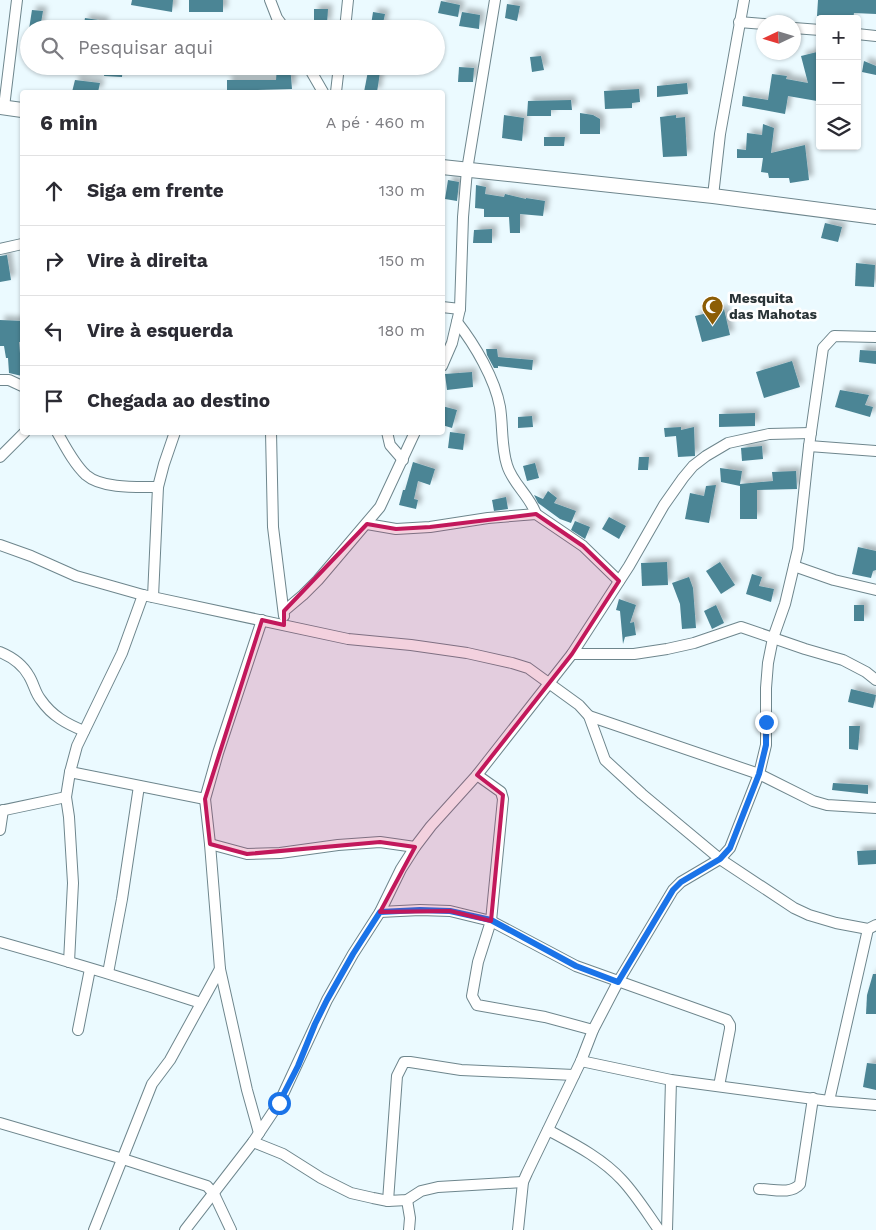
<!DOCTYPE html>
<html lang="pt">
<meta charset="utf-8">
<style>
body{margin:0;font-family:"Work Sans",sans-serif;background:#f7f7f7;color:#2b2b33}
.controls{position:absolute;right:15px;top:15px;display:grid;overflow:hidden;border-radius:5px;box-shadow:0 1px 4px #0004}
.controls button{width:45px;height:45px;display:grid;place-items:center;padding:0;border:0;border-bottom:1px solid #e1e1e2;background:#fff;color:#2b2b33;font:25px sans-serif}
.compass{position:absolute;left:756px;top:15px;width:45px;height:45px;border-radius:50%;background:#fff;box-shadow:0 1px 4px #0004;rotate:266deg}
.stop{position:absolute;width:15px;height:15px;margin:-11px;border:4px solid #1a73e8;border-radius:50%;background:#fff}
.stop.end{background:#1a73e8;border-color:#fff;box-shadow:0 1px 5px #0008}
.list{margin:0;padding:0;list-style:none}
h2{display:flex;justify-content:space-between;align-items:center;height:65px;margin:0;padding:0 20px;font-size:21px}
h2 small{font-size:16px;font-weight:400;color:#7c7c81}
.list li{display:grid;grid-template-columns:32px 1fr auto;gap:15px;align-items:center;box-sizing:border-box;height:70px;padding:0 20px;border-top:1px solid #e1e1e2}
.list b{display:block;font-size:19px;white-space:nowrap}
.list em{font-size:16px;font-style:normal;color:#7c7c81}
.icon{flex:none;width:28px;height:28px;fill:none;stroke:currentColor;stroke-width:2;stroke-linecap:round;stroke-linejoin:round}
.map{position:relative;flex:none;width:876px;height:1230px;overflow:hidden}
.search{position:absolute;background:#fff;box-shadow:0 1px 4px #0004;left:20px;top:20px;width:425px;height:55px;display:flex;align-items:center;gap:12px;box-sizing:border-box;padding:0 18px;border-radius:28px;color:#7c7c81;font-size:19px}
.panel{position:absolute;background:#fff;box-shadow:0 1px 4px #0004;left:20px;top:90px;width:425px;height:345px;border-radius:5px}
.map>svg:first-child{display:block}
.building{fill:#4b8595;filter:url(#shadow)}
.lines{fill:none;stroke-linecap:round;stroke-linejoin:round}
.minor-casing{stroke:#6e868d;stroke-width:12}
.tertiary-casing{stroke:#6e868d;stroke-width:16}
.minor{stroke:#fff;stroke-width:10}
.tertiary{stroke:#fff;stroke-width:14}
.route{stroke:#1a73e8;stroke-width:6}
.marked{fill:#c2185b;fill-opacity:0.2;stroke:#c2185b;stroke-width:4;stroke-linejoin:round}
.labels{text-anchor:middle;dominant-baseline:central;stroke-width:5;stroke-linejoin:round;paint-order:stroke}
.poi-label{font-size:14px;font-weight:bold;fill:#293336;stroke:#fff;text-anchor:start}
</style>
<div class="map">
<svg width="876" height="1230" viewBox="0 0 876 1230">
<defs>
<filter id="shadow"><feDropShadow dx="4.5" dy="-4.5" stdDeviation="2.5" flood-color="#0004"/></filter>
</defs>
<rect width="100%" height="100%" fill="#ebfaff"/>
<g class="building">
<polygon points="132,0 173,0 172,12 131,5"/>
<rect x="189" y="0" width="34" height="12"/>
<polygon points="818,0 876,0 876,14 854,13 853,19 817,16"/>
<polygon points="441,1 460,5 458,17 438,13"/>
<polygon points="507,4 520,6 517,21 505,18"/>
<polygon points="314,9 328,9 327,24 314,24"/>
<polygon points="32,10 43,11 40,29 29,29"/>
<polygon points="373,12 385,14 382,28 371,25"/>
<polygon points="462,12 480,15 479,29 459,26"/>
<polygon points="85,18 105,21 103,29 83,28"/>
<polygon points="817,52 820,62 820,86 817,101 788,96 785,114 742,106 743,96 768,100 772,74 787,76 786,79 808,83 801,56"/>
<polygon points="541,56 544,70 532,72 530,57"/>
<polygon points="864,61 876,66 876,75 862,72"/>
<polygon points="105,66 123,66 122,77 104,76"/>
<polygon points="277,66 290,66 292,89 227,91 227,80 276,80"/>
<polygon points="369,66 381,66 377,92 364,92"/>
<polygon points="459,67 474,68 473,82 458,82"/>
<polygon points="75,80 100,83 98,92 72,92"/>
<polygon points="687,83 688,94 657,97 657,86"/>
<polygon points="639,89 640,102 632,103 632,108 605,109 604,91"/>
<polygon points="571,100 572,110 551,110 551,116 527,116 528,101"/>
<polygon points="580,113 593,115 600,119 600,134 580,134"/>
<polygon points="504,115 524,118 522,141 502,138"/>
<polygon points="676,115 676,118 685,117 687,156 663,157 660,117"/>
<polygon points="763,124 774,128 771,153 805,145 809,180 790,183 789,178 769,178 768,173 761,172 763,158 737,158 737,149 746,150 747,133 762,135"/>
<polygon points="544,137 565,137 564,146 544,146"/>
<polygon points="448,180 459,182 457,201 445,199"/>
<polygon points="476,185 486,187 485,194 504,197 505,194 526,199 526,198 545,201 543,216 520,214 520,233 510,233 509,217 484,217 484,209 475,208"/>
<polygon points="825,223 842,227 838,242 821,238"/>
<polygon points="492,229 492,243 473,243 474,230"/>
<polygon points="7,255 11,280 0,282 0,256"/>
<polygon points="856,263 875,265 874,287 855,286"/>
<polygon points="724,309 730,335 702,342 695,316"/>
<polygon points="0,320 22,321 22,342 19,342 22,376 9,373 8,358 6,358 4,346 0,346"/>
<polygon points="486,349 497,349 498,357 533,360 532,370 498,366 498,368 494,368 487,355"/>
<polygon points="860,350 876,351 876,364 859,362"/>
<polygon points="792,361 800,387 764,398 756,372"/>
<polygon points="472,372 473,387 447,390 445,374"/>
<polygon points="840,390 869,395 865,405 873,407 870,417 835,407"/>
<polygon points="442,406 457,410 452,428 442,425"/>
<polygon points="755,413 755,426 719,427 719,414"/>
<polygon points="532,416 533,427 518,428 518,417"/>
<polygon points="681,427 681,430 694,427 695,456 678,457 676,436 665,437 664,428"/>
<polygon points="450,432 465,434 463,450 448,448"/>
<polygon points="762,446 763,459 742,461 741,448"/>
<polygon points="639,457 649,457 648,470 638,470"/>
<polygon points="413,462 435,469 430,485 418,481 414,499 418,500 416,509 399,505 403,490 405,490"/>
<polygon points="535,463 539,478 527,481 523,466"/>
<polygon points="720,468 742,471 740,484 773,481 772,472 796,471 797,489 757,490 757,519 740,519 740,486 721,482"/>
<polygon points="716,485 709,523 685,519 690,493 704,496 706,486"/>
<polygon points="548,491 557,498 554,503 576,511 571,523 560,519 538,503 534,495 543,499"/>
<polygon points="506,497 508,509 494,511 492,500"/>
<polygon points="609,517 626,526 619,539 602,529"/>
<polygon points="575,521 590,527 585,539 571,530"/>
<polygon points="858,547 876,551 876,570 873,571 871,578 852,574"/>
<polygon points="667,562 668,585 642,586 641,563"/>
<polygon points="720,562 735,585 721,594 706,571"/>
<polygon points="752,574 762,577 759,586 774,589 771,602 746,594"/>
<polygon points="689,577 693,588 696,628 682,629 680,604 672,583"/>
<polygon points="619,599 636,605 630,623 634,622 636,635 625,637 623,644 620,611 616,610"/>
<polygon points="716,605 724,623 712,629 704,611"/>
<rect x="854" y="605" width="10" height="16"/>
<polygon points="851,689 876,695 873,708 848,702"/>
<polygon points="849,726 860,726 858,750 849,749"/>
<polygon points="833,783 868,785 868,794 832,790"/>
<polygon points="876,850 876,864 858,865 857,851"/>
<polygon points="873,974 876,974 876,1014 866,1014 867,995"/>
<polygon points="867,1063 876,1064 876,1090 863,1087"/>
</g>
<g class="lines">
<defs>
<g id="minor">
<polyline points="270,0 277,18 285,29"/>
<polyline points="739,22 764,24"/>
<polyline points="794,28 820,30"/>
<polyline points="345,29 348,0"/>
<polyline points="857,34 876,36"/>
<polyline points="308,66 323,92"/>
<polyline points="336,92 339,66"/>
<polyline points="4,107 17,0"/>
<polyline points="713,196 720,134 744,0"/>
<polyline points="0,249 22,244"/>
<polyline points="442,307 460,309"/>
<path d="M457 322C475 345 495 379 500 407 503 426 501 446 507 465 512 483 530 496 536 514"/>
<polyline points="442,366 452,343 460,309 463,217 467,170 495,0"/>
<polyline points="0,380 9,380 22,386"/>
<path d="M57 432C65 446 74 464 86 475 102 489 138 487 158 487"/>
<polyline points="271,432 273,527 284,616"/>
<polyline points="387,432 390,445 403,460"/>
<polyline points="809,446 876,451"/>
<polyline points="0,457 25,432"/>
<polyline points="367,524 396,529 430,527 488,518 536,514 583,546 619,581"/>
<polyline points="0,545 31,556 76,576 143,595 348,639 411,645 467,653 512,663 528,668 579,705 589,716 605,760 642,794 720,859 794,908 809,915 836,923 868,929 876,925"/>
<polyline points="794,566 834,580 876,590"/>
<polyline points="153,597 158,487 164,464 175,432"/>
<polyline points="284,611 303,595 318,580 380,507 415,432"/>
<path d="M0 652C12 657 23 665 29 676 34 684 35 693 41 700 52 716 67 724 84 731"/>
<polyline points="572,654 634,654 667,649 694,643 741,627 805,649 843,660 866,672 876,680"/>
<polyline points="589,716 759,774 813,801 827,805 876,808"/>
<polyline points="70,772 205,799 218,753 262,620"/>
<polyline points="477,775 501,792 503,799 491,921 478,962 472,996 477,1005 545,1017 593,1030"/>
<polyline points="205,799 210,844 220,969 247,1090 259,1133"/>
<polyline points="0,811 66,797"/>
<polyline points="0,830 3,810"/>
<polyline points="210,844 247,854 280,853 338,845 380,842 415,847"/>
<polyline points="380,912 420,910 450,911 491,921 576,966 727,1020 730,1025 730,1029 719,1086"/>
<path d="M0 942C68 961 134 981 201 1003"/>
<polyline points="69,962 73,883 69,817 66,797 70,772 77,746 122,653 143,595"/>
<polyline points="108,973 122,899 139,786"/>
<polyline points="78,1030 90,969"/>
<polyline points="581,1061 671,1080 829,1101 876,1105"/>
<polyline points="829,1101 868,929"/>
<polyline points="0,1123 123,1159 207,1186 214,1194 231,1230"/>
<path d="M548 1130C574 1144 602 1158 622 1180 636 1195 647 1213 659 1230"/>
<polyline points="253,1142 283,1154 321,1178 351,1193 373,1198 388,1201 407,1200 421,1191 438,1187 523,1182"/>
<path d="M759 1189C772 1189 791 1195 800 1184L813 1098"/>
<polyline points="407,1200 410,1218 409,1230"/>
<polyline points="388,1201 397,1076 404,1062 410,1062 461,1070 574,1075"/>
<polyline points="94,1230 152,1084 170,1060 220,969"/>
<polyline points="185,1230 253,1142 279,1103 327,1000 353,954 380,912 401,869 415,847 431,826 477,775 572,654 629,566 664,505 683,478 693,466 706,456 728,443 769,434 811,433"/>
<polyline points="518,1230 523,1182 527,1173 581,1061 593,1030 618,982 673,890 681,882 720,859 730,848 759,774 766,745 766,688 768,663 773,638 785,604 798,549 809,446 823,348 834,336 876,337"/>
<polyline points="667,1230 671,1080"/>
</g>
<g id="tertiary">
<polyline points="0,107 22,110"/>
<polyline points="442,167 713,196 876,217"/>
</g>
</defs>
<use href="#minor" class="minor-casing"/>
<use href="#tertiary" class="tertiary-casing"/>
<use href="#minor" class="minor"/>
<use href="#tertiary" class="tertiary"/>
</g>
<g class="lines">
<polyline class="route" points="279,1103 298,1066 315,1024 327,1000 353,954 380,912 420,910 450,911 491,920 576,966 618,982 673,890 681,882 720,859 730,848 759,774 766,745 766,722"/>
</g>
<path class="marked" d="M536 514 583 546 619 581 572 654 477 775 503 795 491 921 450 911 380 912 415 847 380 842 247 854 210 844 205 799 262 620 284 625V611L367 524 396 529 430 527Z"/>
<defs>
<symbol id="mosque-pin" viewBox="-11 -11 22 30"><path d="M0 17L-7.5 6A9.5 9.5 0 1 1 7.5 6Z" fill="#8c5d05" stroke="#fff"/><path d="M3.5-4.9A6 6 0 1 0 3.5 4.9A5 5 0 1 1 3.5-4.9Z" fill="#fff"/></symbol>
</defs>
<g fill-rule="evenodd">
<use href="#mosque-pin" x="700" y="294" width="25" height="34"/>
</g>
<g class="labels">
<g class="poi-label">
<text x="729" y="298">Mesquita<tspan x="729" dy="16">das Mahotas</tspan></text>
</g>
</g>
</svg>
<div class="controls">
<button>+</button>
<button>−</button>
<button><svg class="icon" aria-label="layers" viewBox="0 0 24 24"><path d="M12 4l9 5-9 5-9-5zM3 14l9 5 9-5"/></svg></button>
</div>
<svg class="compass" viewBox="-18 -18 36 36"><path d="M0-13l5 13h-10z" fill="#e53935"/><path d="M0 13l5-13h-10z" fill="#7c7c81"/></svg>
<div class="stop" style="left:279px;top:1103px"></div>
<div class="stop end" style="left:766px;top:722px"></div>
<div class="search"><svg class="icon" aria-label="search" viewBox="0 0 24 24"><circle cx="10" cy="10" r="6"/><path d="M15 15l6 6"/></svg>Pesquisar aqui</div>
<section class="panel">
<h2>6 min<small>A pé · 460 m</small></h2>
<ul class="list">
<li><svg class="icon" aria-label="ahead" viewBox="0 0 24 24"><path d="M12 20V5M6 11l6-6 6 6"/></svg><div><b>Siga em frente</b></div><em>130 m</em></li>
<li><svg class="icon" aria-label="right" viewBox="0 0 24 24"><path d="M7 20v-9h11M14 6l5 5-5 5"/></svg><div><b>Vire à direita</b></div><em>150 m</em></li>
<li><svg class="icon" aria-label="left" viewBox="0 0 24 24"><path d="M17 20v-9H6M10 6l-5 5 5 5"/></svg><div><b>Vire à esquerda</b></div><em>180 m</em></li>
<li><svg class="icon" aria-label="arrive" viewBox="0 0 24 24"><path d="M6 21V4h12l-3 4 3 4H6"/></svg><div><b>Chegada ao destino</b></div></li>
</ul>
</section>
</div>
